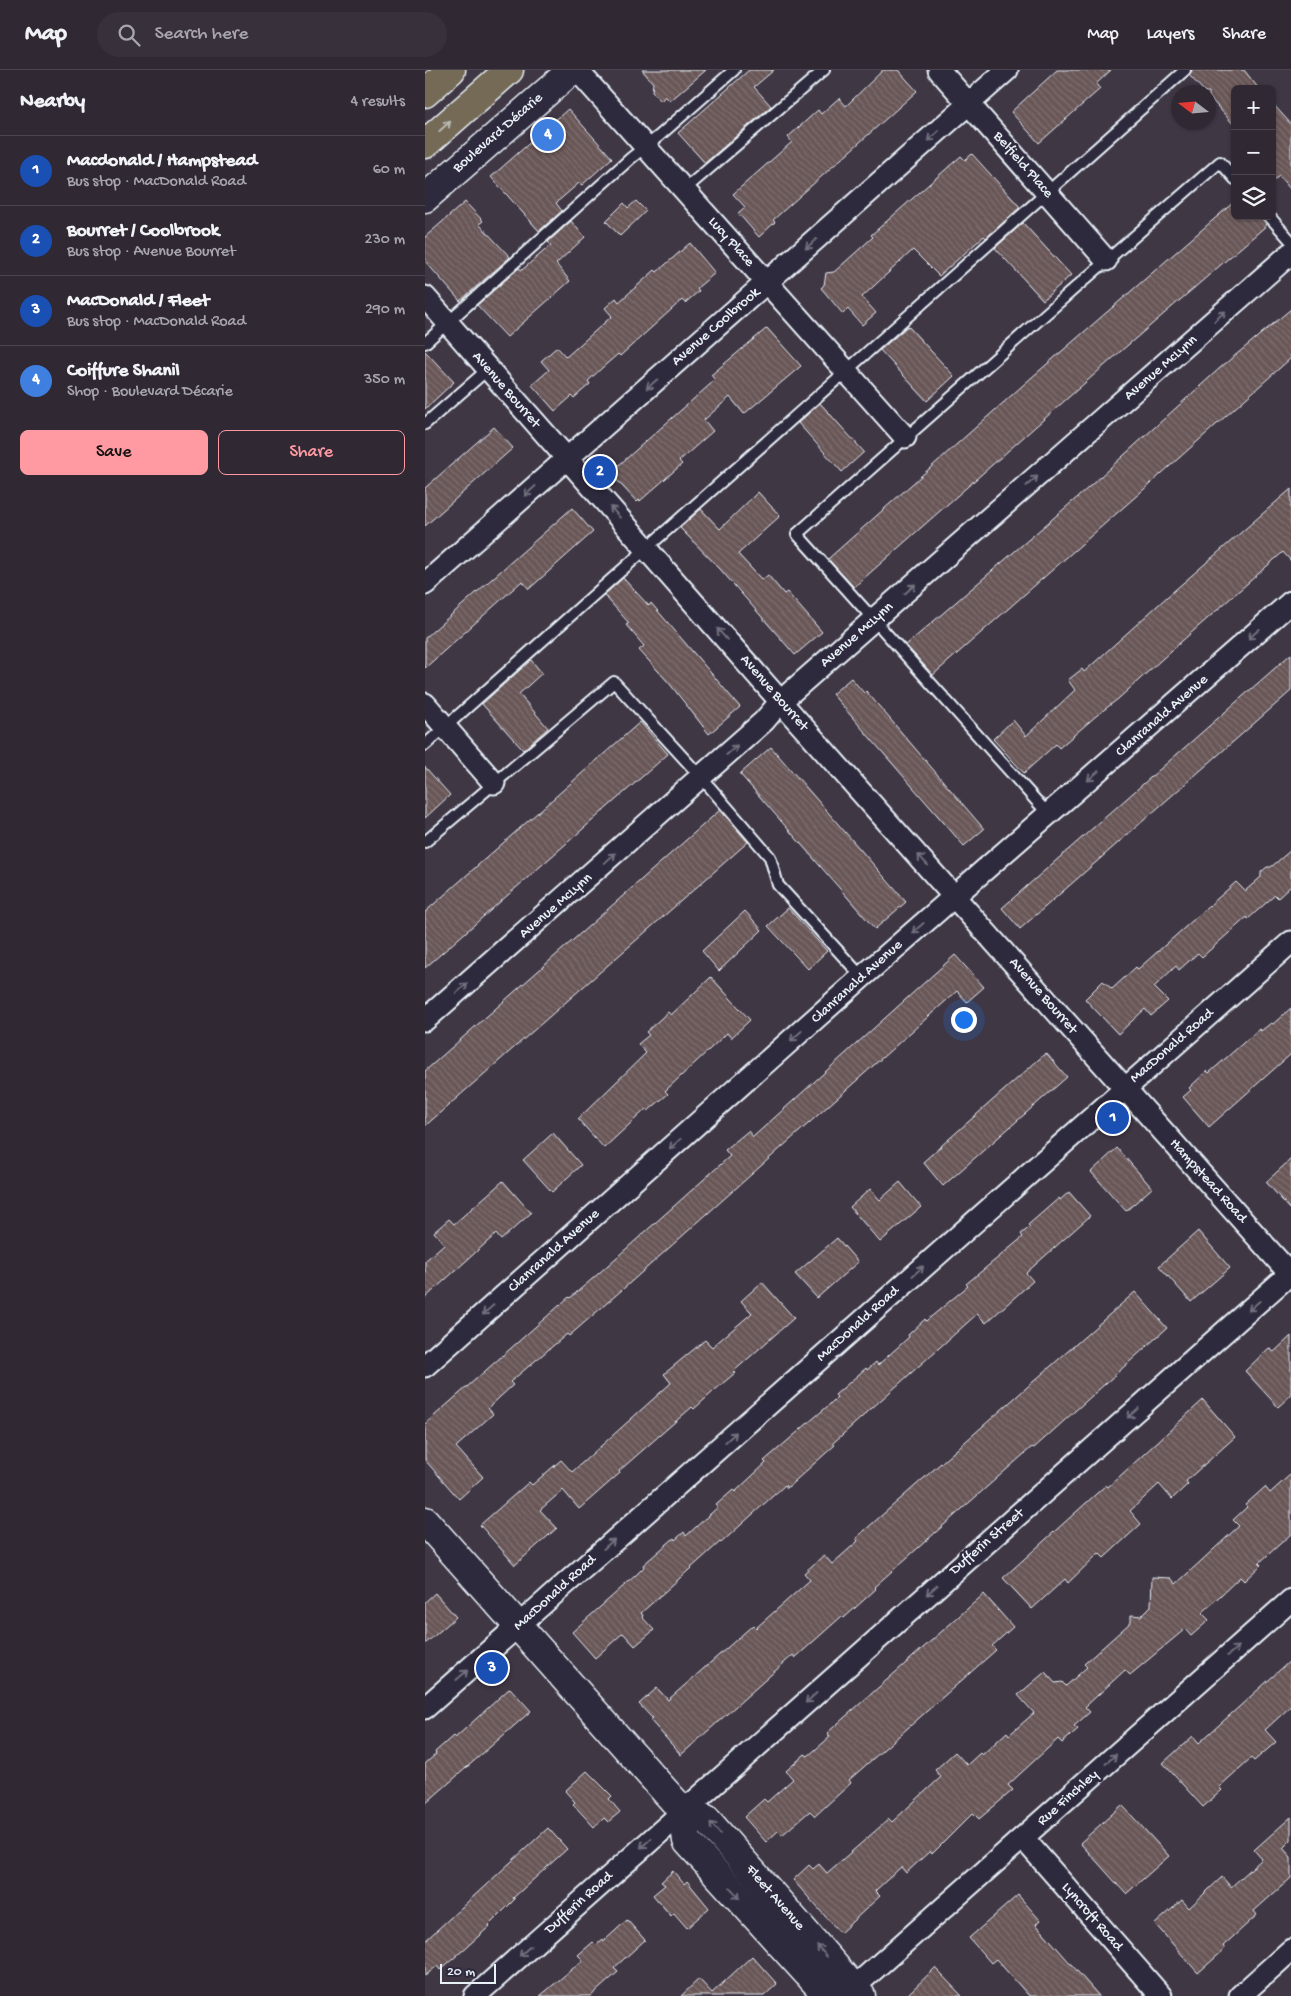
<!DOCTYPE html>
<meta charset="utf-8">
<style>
body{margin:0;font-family:"Gochi Hand",sans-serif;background:#38313c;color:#f1f3f6}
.controls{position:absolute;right:15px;top:15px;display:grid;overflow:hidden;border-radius:8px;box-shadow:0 1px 4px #0004}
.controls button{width:45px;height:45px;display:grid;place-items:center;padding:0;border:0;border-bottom:1px solid #4b454f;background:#302934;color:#f1f3f6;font:25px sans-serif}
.compass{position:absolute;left:746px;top:15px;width:45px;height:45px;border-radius:50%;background:#302934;box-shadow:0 1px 4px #0004;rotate:286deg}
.scale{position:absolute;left:15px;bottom:12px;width:56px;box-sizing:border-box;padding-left:5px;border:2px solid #e8f1f8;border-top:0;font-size:14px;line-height:18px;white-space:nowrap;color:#e8f1f8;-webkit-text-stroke:4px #2f2a3d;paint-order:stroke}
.you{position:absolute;left:538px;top:949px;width:18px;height:18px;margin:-12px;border:4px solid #fff;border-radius:50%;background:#1a73e8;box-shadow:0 0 0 8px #1a73e833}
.badge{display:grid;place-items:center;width:32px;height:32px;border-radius:50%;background:#ff9aa2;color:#fff;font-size:16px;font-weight:700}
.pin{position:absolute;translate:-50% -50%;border:2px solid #fff;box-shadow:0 1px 5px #0006}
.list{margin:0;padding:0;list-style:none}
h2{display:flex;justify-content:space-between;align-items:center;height:65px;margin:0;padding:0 20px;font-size:21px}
h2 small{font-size:16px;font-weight:400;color:#a8a6ac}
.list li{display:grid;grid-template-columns:32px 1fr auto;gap:15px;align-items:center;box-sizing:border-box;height:70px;padding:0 20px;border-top:1px solid #4b454f}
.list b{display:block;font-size:19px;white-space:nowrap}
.list p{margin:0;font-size:16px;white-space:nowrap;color:#a8a6ac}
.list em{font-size:16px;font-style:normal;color:#a8a6ac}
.actions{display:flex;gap:10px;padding:15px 20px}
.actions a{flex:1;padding:11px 0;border:1px solid #ff9aa2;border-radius:8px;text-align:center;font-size:18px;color:#ff9aa2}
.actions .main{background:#ff9aa2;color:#111}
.icon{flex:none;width:28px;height:28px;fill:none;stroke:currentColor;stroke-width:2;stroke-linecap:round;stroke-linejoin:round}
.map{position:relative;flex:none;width:866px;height:1926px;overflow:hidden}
header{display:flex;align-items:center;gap:30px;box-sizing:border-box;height:70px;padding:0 25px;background:#302934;border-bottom:1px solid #4b454f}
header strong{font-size:24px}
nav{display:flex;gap:28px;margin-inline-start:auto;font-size:18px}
.search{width:350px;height:45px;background:#38313c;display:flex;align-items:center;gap:12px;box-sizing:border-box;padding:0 18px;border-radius:28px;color:#a8a6ac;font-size:19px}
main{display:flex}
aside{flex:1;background:#302934}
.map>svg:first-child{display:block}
.building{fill:url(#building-back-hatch);stroke:#e8f1f8}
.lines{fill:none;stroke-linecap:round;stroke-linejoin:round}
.lane-casing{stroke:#e8f1f8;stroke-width:14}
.street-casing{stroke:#e8f1f8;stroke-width:25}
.secondary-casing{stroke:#e8f1f8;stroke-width:31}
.highway-casing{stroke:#e8f1f8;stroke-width:31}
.lane{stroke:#2f2a3d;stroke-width:10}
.street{stroke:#2f2a3d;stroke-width:21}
.secondary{stroke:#2f2a3d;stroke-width:28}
.highway{stroke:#756a55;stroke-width:28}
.oneway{stroke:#babbb7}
.oneway2{stroke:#70707e}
.labels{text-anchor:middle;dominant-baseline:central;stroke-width:5;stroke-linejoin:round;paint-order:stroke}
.street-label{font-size:15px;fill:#e8f1f8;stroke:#2f2a3d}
</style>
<header>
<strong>Map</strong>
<div class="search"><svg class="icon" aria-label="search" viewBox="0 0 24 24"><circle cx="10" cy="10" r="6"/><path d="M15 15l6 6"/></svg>Search here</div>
<nav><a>Map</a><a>Layers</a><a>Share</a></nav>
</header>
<main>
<aside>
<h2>Nearby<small>4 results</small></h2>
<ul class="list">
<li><span class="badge" style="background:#1a4fb4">1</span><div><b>Macdonald / Hampstead</b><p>Bus stop · MacDonald Road</p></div><em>60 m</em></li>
<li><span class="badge" style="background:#1a4fb4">2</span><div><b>Bourret / Coolbrook</b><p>Bus stop · Avenue Bourret</p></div><em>230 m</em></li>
<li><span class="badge" style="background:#1a4fb4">3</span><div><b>MacDonald / Fleet</b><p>Bus stop · MacDonald Road</p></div><em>290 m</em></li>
<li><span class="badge" style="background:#3f7fe0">4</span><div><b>Coiffure Shanil</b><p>Shop · Boulevard Décarie</p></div><em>350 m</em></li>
</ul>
<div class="actions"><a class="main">Save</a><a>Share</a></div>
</aside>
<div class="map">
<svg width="866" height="1926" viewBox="0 0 866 1926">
<defs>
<pattern id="building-back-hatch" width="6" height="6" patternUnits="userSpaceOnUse" patternTransform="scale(1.25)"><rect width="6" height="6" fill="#695657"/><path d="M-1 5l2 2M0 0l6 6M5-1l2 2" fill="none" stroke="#7e6f70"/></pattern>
</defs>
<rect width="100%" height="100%" fill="#403745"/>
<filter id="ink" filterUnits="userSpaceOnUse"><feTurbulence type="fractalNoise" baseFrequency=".02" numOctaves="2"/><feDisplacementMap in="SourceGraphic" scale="10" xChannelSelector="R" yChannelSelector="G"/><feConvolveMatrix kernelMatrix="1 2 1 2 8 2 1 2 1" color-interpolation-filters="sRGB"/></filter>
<g filter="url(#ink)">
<g class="building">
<polygon points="217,0 281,0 245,31 240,26 236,31 227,21 228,13"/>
<polygon points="324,0 349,0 329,17 346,36 280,93 253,63"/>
<polygon points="458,0 473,0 492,21 348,150 350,152 334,167 313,143 320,137 308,124 367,72 363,67 393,40 396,44 414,28 421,36"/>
<polygon points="632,0 686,0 671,14 675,19 614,73 586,42"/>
<polygon points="767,0 819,0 834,19 810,19 810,56 784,27 784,22 780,22 764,5"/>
<polygon points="847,33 866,54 866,120 854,106 847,112"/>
<polygon points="143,39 187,88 157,115 154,113 131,133 137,141 114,161 66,107"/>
<polygon points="547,84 595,137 561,168 559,166 514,206 488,180 437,227 451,243 437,255 423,239 418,244 396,218 399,215 401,203 409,202 448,167 446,165 536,86 540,90"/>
<polygon points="211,131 221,141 195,166 181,151 199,133 203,138"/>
<polygon points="810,131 810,146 834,146 842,155 696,281 429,517 403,489 606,308"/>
<polygon points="40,132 58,151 54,154 85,187 35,231 0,191 0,167"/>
<polygon points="146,151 160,167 131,194 145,211 82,267 52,235 94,198 97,200 126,175 123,172"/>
<polygon points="598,153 646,205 618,230 570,178"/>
<polygon points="265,173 290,203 272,218 274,221 260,233 257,230 195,286 193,284 178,297 163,311 165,314 149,328 147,326 130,341 107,315 124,300 116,291 132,277 141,287 187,246 180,238 191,228 194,232 230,200 232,202"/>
<polygon points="866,239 866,288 717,421 508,605 481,575 654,426 795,298"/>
<polygon points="483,256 529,306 502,331 455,280"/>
<polygon points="342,258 376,296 319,344 305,327 279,350 288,361 254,391 257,394 215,431 214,430 212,432 185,403 290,310 286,305"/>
<polygon points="0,281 29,312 0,339"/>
<polygon points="395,333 439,382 417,402 373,353"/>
<polygon points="69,357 88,378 0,456 0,418"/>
<polygon points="866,419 866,491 858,482 757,571 693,629 671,646 634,678 631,674 599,703 568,669 588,650 601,666 650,620 643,610 657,599 659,602 743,526"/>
<polygon points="333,422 355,446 313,484 337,510 343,505 359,524 362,522 397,562 370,585 295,499 255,458 276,439 295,459"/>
<polygon points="147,438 168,462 104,519 97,511 0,598 0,568"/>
<polygon points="198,508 224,536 226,533 315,637 284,664 244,613 214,580 219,576 201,555 204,553 179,525"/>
<polygon points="866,584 866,621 595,859 577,838"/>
<polygon points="106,590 117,603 94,624 123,658 98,680 57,634"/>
<polygon points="426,608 439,623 441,621 559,759 539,776 407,624"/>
<polygon points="215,652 243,684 0,898 0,842"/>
<polygon points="346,677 481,832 450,859 315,704"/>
<polygon points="0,697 25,725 0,748"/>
<polygon points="295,740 323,772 0,1056 0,1001"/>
<polygon points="866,780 866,816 853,828 850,825 823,849 822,847 777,887 773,883 754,900 751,896 729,917 743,931 726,946 720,939 693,964 660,929 678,911 687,919 711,897 713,899 811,812 820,821 836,807 836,802 842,797 846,797"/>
<polygon points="363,838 402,881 383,899 343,856"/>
<polygon points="320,841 337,860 294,901 277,881"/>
<polygon points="530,885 559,917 542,932 532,921 198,1219 144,1266 142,1264 85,1312 88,1315 63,1338 68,1344 31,1377 58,1407 34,1429 0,1390 0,1354 144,1227 145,1228 173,1204 305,1086 300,1080 323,1061 328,1067"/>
<polygon points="286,907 325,950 306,968 302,963 240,1021 243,1024 223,1041 221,1039 179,1078 153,1049 221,983 213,974 224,965 221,962 243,942 246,945"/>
<polygon points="866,938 866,984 784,1057 758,1027 766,1020 764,1018 782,1001 784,1003 834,959 836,961 846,953 848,954"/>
<polygon points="621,983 642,1007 518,1116 498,1092"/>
<polygon points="128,1063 156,1095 127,1122 98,1090"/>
<polygon points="692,1078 727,1118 701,1141 666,1102"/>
<polygon points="866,1089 866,1140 841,1112"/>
<polygon points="78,1111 106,1143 76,1170 71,1164 0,1228 0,1191 19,1174 9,1162 24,1149 29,1154"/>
<polygon points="475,1112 496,1137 455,1172 425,1137 445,1119 455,1130"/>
<polygon points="644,1122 665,1146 601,1203 608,1211 561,1253 552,1244 408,1373 410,1375 362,1418 360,1415 296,1473 295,1472 216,1543 218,1545 217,1547 229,1560 210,1576 198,1563 170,1588 147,1562 211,1505 219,1497 218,1495 249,1468 250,1470 259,1462 261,1466 293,1437 291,1435 308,1420 310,1422 341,1393 339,1391 404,1335 412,1327 410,1325 441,1298 442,1300 451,1292 453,1295 484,1267 483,1265 500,1249 501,1251 543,1216 541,1214 598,1167 596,1164 605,1157 603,1155 634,1128 635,1130"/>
<polygon points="773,1161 805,1198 766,1232 734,1196"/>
<polygon points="412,1168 433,1192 392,1228 370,1204"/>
<polygon points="337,1212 369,1248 308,1302 310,1303 290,1320 269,1339 267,1337 194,1401 195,1403 154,1439 138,1420 115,1440 132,1458 90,1495 55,1455 104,1412 107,1415 136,1390 147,1402 246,1313 239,1304 280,1270 287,1277 327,1243 316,1231"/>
<polygon points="710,1222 742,1258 609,1378 607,1377 449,1517 451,1519 419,1548 417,1546 370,1588 368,1585 256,1685 225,1650 227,1648 214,1634 232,1618 243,1630 328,1555 331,1558 385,1510 379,1503 399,1485 407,1494 433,1471 431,1468"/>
<polygon points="866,1266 866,1325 853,1337 820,1301 844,1278 849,1282"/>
<polygon points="778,1330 810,1367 761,1411 763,1414 747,1429 734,1414 705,1441 716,1454 679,1488 674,1483 643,1513 640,1509 607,1539 578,1508 681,1415 683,1417"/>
<polygon points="866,1404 866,1464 834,1493 836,1495 819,1511 815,1507 777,1543 784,1550 766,1566 760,1559 705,1605 700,1600 660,1637 665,1642 649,1656 653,1659 637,1673 633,1669 583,1715 588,1720 554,1749 548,1743 507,1784 505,1781 481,1803 476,1797 450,1821 455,1826 415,1863 368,1810 384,1795 388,1799 394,1794 402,1803 464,1749 467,1752 516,1707 510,1700 530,1682 542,1695 555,1683 557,1685 582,1662 584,1665 609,1643 593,1625 620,1602 630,1613 637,1612 641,1616 662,1597 659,1594 706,1552 706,1545 716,1546 726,1536 727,1507 746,1508 751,1514 814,1456 808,1450 822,1437 820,1435 840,1417 845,1423"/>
<polygon points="10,1523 31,1547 0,1574 0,1532"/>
<polygon points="559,1524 588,1557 567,1576 571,1580 424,1710 426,1713 390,1746 385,1741 357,1765 353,1761 341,1772 319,1747 339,1729 342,1732 368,1709 361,1701 380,1684 383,1686 405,1667 402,1663"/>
<polygon points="866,1590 866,1636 840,1660 851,1672 829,1691 826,1688 794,1717 797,1720 778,1737 738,1693 768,1666 774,1673"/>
<polygon points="85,1618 106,1641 0,1734 0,1694 11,1684 10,1682 28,1666 30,1668"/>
<polygon points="162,1701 187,1726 184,1729 195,1742 183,1752 179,1748 169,1757 148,1734 150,1732 140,1721"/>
<polygon points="697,1735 744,1786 701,1824 655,1773"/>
<polygon points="866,1747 866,1770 858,1778 866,1787 866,1808 829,1841 832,1845 798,1876 800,1879 773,1903 730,1854 757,1830 764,1838 797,1807 806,1817 837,1789 829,1780"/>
<polygon points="123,1758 142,1779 88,1828 90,1829 64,1855 65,1856 36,1882 15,1900 12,1896 0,1906 0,1871"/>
<polygon points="248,1801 259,1814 262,1811 284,1838 262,1858 249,1843 246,1846 228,1825 240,1815 236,1812"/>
<polygon points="593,1825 615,1850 611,1854 674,1926 604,1926 571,1889 566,1893 544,1868"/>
<polygon points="202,1850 220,1870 189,1898 193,1902 166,1926 115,1926 158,1890 153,1885 168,1872 171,1875 178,1869 179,1871"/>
<polygon points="327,1886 352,1914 339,1926 256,1926 274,1909 287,1923"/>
<polygon points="510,1898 537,1926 481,1926"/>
</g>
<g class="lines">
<defs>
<g id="lane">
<polyline points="259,120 399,0"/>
<polyline points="844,146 866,171"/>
<polyline points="0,273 206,88 234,66 309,0"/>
<polyline points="0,354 62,300"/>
<polyline points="0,675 760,0"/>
<polyline points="624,745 372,464 650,218 795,92 810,109"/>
<polyline points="0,772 189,612 276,707 345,787 353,815 437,907"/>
</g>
<g id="street">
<polyline points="152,0 480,367"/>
<polyline points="514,0 681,190"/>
<polyline points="0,227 370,648 866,1205"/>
<polyline points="0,514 582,0"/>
<polyline points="0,634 69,713"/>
<polyline points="0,950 339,651 356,631 866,183"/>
<polyline points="0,1296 437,907 866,532"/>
<polyline points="0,1638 866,872"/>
<polyline points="598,1768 736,1926"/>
<polyline points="50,1926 866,1203"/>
<polyline points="419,1926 866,1530"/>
<polyline points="815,1926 866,1880"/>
</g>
<g id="secondary">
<polyline points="0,128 147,0"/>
<polyline points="0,1451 239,1720 258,1741 281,1749 436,1926"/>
<polyline points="258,1741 262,1771 403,1926"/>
</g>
<g id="highway">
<polyline points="0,23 26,0"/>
<polyline points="0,74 84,0"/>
</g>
</defs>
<use href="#lane" class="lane-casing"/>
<use href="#street" class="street-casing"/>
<use href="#secondary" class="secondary-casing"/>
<use href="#highway" class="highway-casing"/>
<use href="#lane" class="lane"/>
<use href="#street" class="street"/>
<use href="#secondary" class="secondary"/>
<use href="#highway" class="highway"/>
</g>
<defs><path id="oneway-shaft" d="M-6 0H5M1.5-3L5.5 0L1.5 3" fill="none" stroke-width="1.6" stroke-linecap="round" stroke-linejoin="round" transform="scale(1.25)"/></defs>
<use class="oneway" href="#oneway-shaft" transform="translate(20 56) rotate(-42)"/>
<g class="oneway2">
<use href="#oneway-shaft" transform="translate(508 66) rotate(138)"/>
<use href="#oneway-shaft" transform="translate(386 174) rotate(139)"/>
<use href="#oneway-shaft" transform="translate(795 246) rotate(-42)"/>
<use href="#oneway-shaft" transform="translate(227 314) rotate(139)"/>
<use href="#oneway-shaft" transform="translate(607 411) rotate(-41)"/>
<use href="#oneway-shaft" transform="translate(105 421) rotate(138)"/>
<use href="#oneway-shaft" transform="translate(190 442) rotate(-132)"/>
<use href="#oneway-shaft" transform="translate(485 519) rotate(-42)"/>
<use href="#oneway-shaft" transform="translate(297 564) rotate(-131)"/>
<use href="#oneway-shaft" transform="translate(829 564) rotate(139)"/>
<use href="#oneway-shaft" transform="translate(307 680) rotate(-41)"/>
<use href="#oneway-shaft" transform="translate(668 706) rotate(139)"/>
<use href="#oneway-shaft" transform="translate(185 788) rotate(-42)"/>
<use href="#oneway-shaft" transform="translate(498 790) rotate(-132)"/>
<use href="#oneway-shaft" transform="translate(493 858) rotate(139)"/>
<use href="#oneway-shaft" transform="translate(37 918) rotate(-41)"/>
<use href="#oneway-shaft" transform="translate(371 966) rotate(138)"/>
<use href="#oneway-shaft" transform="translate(250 1074) rotate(138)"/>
<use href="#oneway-shaft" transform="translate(493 1201) rotate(-42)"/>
<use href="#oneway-shaft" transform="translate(829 1236) rotate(139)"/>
<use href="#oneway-shaft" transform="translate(63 1240) rotate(138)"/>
<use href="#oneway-shaft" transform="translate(708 1343) rotate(139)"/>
<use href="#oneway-shaft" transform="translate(306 1367) rotate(-42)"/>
<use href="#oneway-shaft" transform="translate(184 1474) rotate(-42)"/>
<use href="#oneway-shaft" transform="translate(507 1520) rotate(139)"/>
<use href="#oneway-shaft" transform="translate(808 1581) rotate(-41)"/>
<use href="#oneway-shaft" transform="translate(37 1605) rotate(-41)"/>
<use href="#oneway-shaft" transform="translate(386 1628) rotate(138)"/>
<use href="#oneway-shaft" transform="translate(686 1689) rotate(-42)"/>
<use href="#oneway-shaft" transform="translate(290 1758) rotate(-131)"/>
<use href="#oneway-shaft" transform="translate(221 1773) rotate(138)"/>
<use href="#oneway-shaft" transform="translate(310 1823) rotate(48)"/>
<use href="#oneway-shaft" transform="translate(100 1881) rotate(138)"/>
<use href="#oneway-shaft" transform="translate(397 1881) rotate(-131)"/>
</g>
</g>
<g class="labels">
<g class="street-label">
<text transform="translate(73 63) rotate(-41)">Boulevard Décarie</text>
<text transform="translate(598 95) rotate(49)">Belfield Place</text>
<text transform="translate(306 172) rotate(48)">Lucy Place</text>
<text transform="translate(291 257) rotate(-41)">Avenue Coolbrook</text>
<text transform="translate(736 298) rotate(-41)">Avenue McLynn</text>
<text transform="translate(81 320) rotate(49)">Avenue Bourret</text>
<text transform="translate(432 565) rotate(-41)">Avenue McLynn</text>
<text transform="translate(349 623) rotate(49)">Avenue Bourret</text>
<text transform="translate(737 646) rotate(-41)">Clanranald Avenue</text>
<text transform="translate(131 836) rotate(-41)">Avenue McLynn</text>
<text transform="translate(432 912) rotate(-42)">Clanranald Avenue</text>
<text transform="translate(618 926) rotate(49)">Avenue Bourret</text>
<text transform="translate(747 976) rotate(-41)">MacDonald Road</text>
<text transform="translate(783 1111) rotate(48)">Hampstead Road</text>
<text transform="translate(129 1181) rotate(-42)">Clanranald Avenue</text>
<text transform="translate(433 1254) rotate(-42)">MacDonald Road</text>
<text transform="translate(562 1472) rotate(-41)">Dufferin Street</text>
<text transform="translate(130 1523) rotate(-42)">MacDonald Road</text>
<text transform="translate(643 1728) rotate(-42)">Rue Finchley</text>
<text transform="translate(350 1828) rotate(49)">Fleet Avenue</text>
<text transform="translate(154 1833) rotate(-42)">Dufferin Road</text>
<text transform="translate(667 1847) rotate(49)">Lyncroft Road</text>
</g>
</g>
</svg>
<div class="controls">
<button>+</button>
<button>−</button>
<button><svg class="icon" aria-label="layers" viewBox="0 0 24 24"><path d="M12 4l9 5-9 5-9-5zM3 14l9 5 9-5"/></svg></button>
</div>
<svg class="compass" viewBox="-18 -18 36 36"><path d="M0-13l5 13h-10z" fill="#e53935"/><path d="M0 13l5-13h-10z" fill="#a8a6ac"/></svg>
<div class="scale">20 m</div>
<div class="you"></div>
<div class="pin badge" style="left:688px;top:1048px;background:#1a4fb4">1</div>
<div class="pin badge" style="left:175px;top:402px;background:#1a4fb4">2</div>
<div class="pin badge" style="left:67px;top:1598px;background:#1a4fb4">3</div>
<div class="pin badge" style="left:123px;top:65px;background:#3f7fe0">4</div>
</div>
</main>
